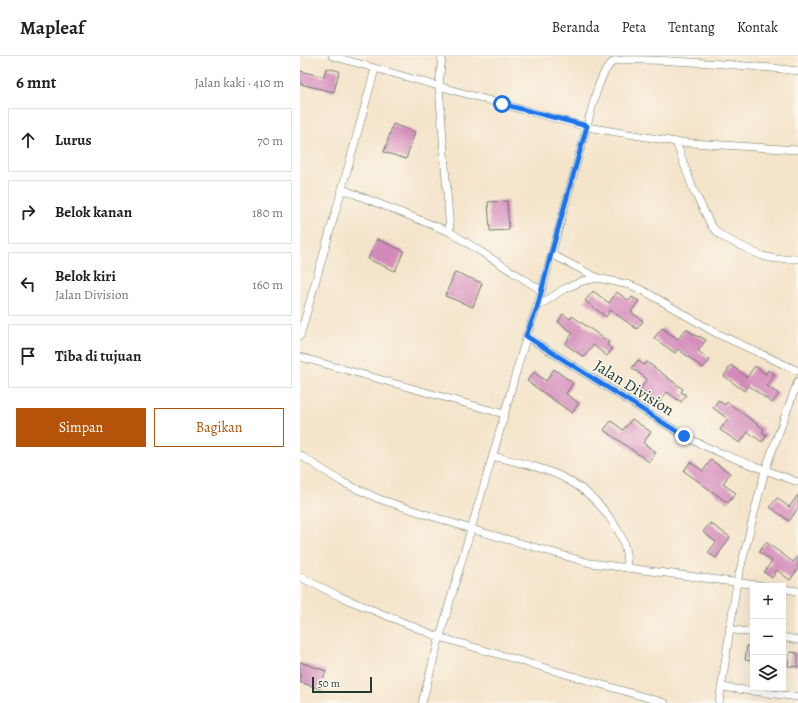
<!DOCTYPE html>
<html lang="id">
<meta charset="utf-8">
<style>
body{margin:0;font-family:Alegreya,serif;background:#f2f2f2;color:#202124}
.controls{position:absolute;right:12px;bottom:12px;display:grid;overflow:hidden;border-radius:0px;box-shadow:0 4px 16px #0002}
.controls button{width:36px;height:36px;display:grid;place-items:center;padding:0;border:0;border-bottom:1px solid #e0e0e0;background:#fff;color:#202124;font:20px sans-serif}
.scale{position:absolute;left:12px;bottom:10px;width:60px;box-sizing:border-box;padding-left:4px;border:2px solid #1f3d34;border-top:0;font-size:11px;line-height:14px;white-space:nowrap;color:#1f3d34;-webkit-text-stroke:3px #fbf7ec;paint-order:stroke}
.stop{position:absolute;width:12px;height:12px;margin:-9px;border:3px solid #1a73e8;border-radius:50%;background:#fff}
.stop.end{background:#1a73e8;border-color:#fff;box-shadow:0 1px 4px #0008}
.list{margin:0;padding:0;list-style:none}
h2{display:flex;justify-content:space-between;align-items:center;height:52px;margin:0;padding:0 16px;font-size:17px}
h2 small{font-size:13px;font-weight:400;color:#757577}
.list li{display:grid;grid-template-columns:26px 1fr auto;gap:12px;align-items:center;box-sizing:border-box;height:64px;margin:0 8px 8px;padding:0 8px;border:1px solid #e0e0e0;border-radius:0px}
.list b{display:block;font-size:15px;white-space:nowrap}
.list p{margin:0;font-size:13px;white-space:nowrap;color:#757577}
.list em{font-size:13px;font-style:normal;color:#757577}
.actions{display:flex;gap:8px;padding:12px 16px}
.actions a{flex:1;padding:9px 0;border:1px solid #b45309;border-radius:0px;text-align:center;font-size:14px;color:#b45309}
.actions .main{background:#b45309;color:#fff}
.icon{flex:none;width:22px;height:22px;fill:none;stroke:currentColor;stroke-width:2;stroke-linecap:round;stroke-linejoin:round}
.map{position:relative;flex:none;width:498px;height:647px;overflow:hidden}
header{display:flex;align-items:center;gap:24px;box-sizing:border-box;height:56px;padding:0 20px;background:#fff;border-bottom:1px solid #e0e0e0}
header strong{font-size:19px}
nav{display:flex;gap:22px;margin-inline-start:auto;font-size:14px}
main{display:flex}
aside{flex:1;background:#fff}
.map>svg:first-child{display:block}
.building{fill:#d38aba}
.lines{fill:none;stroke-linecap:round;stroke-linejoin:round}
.minor-casing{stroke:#6a7768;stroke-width:8}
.minor{stroke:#fff;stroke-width:7}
.route{stroke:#1a73e8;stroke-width:5}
.labels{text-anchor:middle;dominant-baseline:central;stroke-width:3;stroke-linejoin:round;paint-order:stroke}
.street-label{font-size:16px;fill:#1f3d34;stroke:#fbf7ec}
</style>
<header>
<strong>Mapleaf</strong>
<nav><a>Beranda</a><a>Peta</a><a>Tentang</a><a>Kontak</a></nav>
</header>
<main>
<aside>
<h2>6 mnt<small>Jalan kaki · 410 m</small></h2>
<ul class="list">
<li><svg class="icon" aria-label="ahead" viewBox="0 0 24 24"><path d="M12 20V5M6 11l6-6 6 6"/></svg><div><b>Lurus</b></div><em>70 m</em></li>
<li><svg class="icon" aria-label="right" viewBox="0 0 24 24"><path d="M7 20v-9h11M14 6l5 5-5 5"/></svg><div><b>Belok kanan</b></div><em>180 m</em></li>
<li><svg class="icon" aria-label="left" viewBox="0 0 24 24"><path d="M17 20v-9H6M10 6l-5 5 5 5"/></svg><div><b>Belok kiri</b><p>Jalan Division</p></div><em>160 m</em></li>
<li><svg class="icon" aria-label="arrive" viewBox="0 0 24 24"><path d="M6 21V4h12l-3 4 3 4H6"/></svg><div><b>Tiba di tujuan</b></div></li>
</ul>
<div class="actions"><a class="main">Simpan</a><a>Bagikan</a></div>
</aside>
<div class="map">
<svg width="498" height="647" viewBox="0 0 498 647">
<rect width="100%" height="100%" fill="#fbf7ec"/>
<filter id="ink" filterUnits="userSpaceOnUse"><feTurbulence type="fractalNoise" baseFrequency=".025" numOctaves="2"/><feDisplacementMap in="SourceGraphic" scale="8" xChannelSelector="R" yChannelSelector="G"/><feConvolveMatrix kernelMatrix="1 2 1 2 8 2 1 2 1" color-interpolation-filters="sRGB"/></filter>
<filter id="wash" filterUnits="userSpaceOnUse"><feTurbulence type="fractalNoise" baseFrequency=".012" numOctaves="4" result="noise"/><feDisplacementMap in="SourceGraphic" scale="16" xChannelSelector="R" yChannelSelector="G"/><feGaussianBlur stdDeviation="0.9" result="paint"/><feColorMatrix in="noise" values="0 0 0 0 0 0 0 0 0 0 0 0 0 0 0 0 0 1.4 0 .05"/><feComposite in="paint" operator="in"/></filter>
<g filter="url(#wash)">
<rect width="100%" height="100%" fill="#f4e4ca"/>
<g id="blocks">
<g class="building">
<polygon points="26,12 39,15 34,36 0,28 0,15 24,21"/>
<polygon points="93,68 115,76 106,103 84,96"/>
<polygon points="207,145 209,174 190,175 188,146"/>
<polygon points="77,183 104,195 95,215 68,203"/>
<polygon points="155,216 182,227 173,251 145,240"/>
<polygon points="293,235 309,247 317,236 329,245 332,241 339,245 331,256 343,265 337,273 310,254 306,261 285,245"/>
<polygon points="263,258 270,263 272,260 309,286 307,289 312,293 307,300 293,289 284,301 265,288 273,277 258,266"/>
<polygon points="362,272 378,283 386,273 398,281 399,280 406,284 398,295 410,304 403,312 378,293 375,297 354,282"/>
<polygon points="338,304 344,309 347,306 383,333 381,336 386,339 381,346 367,336 359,347 340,334 347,323 332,312"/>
<polygon points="431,309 447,321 455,310 466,318 468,314 475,319 467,330 479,338 472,347 448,329 444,335 424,320"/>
<polygon points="254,313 273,327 266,338 279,347 272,357 227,325 234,316 246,325"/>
<polygon points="418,344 425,349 427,346 464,373 462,376 467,379 462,386 448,376 440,387 420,374 428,363 413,352"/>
<polygon points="332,363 351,376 343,387 356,396 349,406 304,374 311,365 323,374"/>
<polygon points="411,404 430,417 423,428 436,437 428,447 384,415 390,406 403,415"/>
<polygon points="498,439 498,452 489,465 470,451 477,442 489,451"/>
<polygon points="410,467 430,481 416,502 408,497 416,486 403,476"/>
<polygon points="466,486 493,506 498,500 498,513 490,524 477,514 472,522 464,516 472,505 459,496"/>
<polygon points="447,590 453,591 453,605 445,604"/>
<polygon points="490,596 498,597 498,611 488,610"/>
<polygon points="0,606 26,615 20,633 0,626"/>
</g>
</g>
</g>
<g filter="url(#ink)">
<use href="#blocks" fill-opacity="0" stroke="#6a7768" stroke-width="1"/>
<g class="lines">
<defs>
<g id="minor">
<polyline points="32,0 202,48 287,71 376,86 498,94"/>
<polyline points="142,0 139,30 150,176"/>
<polyline points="376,86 393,133 411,169 415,174 423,181 462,200 476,203 498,203"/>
<polyline points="42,133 150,176 241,234"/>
<polyline points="251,198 298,222"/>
<polyline points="237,251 264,233 283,225 298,222 330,229 344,235 416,277 498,315"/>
<polyline points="0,280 42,133 75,13"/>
<path d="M226 280 384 380C421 399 460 412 498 426"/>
<polyline points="0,301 204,358"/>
<polyline points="0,399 42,426 79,443 171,473 290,507 464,530"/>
<path d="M193 400C241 412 278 418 309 461 322 478 327 490 327 512"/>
<polyline points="0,521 41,541 139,581 365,647"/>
<polyline points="483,533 498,535"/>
<polyline points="429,573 453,577"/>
<polyline points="483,581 498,584"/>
<polyline points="421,631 498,641"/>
<path d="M122 647C143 565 168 484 192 402 207 352 218 301 237 251L296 37C300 26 304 12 314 5 335 0 466 11 498 15"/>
<polyline points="419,647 437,526 465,414 498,325"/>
</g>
</defs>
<use href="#minor" class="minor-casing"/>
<use href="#minor" class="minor"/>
</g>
</g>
<g class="lines" filter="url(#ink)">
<polyline class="route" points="202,48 287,70 251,198 237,252 226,280 384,380"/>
</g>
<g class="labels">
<g class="street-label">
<text transform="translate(334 332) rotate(32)">Jalan Division</text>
</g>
</g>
</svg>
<div class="controls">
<button>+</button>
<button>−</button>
<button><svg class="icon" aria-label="layers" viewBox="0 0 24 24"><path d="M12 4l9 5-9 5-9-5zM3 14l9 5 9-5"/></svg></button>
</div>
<div class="scale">50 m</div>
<div class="stop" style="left:202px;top:48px"></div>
<div class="stop end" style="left:384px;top:380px"></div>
</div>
</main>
